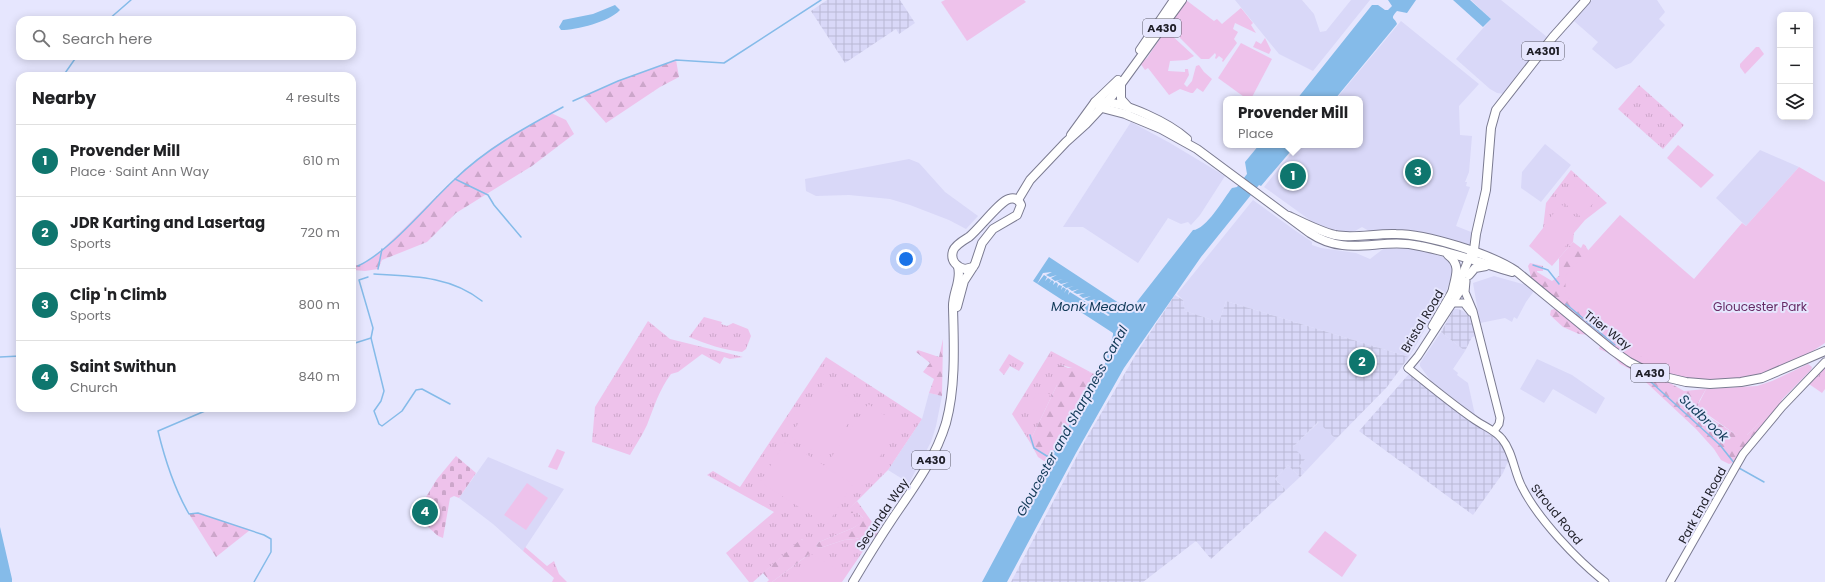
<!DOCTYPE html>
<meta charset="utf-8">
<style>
body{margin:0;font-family:Poppins,sans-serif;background:#f2f2f2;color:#202124}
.controls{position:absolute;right:12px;top:12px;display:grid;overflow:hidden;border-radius:8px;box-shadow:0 2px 10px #0003}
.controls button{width:36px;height:36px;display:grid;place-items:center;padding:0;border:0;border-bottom:1px solid #e0e0e0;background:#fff;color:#202124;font:20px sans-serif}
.you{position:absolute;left:906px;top:259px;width:14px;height:14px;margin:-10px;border:3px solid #fff;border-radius:50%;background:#1a73e8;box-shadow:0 0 0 6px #1a73e833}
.badge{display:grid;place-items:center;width:26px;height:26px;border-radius:50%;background:#0f766e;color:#fff;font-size:13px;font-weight:700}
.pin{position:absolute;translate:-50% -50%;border:2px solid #fff;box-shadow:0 1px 4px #0006}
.popup{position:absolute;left:1223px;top:96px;width:140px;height:52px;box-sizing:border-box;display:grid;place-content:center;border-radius:8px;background:#fff;filter:drop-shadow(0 1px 3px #0005);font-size:13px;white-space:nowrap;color:#757577}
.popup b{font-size:15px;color:#202124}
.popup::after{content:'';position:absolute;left:50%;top:100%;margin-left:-8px;border:8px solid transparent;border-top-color:#fff}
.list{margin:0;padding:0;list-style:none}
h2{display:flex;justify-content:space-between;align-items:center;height:52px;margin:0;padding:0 16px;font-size:17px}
h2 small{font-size:13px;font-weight:400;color:#757577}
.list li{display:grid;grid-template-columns:26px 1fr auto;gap:12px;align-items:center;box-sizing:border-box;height:72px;padding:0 16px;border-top:1px solid #e0e0e0}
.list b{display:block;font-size:15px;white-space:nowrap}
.list p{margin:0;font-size:13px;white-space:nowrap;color:#757577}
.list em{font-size:13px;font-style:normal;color:#757577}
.icon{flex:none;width:22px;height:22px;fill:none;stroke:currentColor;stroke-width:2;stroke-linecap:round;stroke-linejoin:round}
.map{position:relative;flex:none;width:1825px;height:582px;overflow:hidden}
.search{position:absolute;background:#fff;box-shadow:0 2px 10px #0003;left:16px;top:16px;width:340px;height:44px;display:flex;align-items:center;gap:10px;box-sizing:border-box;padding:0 14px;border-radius:12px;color:#757577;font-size:15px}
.panel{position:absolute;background:#fff;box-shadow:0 2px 10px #0003;left:16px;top:72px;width:340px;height:340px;border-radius:12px}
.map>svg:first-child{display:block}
.built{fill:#d9d8f8}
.industrial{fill:url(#industrial-grid)}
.grass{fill:url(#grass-tufts)}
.forest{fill:url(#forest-firs)}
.cemetery{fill:url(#cemetery-stones)}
.park{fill:#eec2eb}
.water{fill:#85bbe9}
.pier{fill:#e6e6fe}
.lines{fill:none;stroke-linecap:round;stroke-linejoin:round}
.stream{stroke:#85bbe9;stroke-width:1.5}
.secondary-casing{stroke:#7b7b91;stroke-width:9}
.primary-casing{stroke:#7b7b91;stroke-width:10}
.secondary{stroke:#fff;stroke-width:7}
.primary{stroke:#fff;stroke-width:8}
.labels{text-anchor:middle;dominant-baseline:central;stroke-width:4;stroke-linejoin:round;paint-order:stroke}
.shield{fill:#e6e6fe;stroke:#5b5b69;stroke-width:1}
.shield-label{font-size:11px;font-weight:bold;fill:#202029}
.park-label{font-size:12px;fill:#662b65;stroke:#e6e6fe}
.street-label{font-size:12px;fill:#202029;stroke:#e6e6fe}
.water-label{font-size:13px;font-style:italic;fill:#103957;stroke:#e6e6fe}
</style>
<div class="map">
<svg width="1825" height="582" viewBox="0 0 1825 582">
<defs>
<pattern id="industrial-grid" width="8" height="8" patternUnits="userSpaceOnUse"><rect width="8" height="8" fill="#d9d8f8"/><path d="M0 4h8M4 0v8" fill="none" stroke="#bab9d5"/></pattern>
<pattern id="grass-tufts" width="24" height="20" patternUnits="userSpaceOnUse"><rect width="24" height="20" fill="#eec2eb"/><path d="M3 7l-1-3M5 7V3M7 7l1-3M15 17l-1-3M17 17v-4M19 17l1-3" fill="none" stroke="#cca6ca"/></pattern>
<pattern id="forest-firs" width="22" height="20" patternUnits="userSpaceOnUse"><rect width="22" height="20" fill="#eec2eb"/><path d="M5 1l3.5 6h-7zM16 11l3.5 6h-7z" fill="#cca6ca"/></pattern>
<pattern id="cemetery-stones" width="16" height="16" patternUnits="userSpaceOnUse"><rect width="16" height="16" fill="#eec2eb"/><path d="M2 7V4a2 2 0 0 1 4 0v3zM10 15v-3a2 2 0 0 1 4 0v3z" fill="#cca6ca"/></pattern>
</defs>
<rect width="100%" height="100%" fill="#e6e6fe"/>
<g class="built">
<polygon points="1235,0 1302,0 1314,14 1320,32 1326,31 1351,0 1370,0 1313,71 1279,54"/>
<polygon points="1471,0 1501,0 1547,37 1547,40 1505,94 1497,93 1490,89 1456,59 1491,19"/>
<polygon points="1592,0 1657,0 1665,12 1659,19 1665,25 1631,63 1616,69 1592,49 1598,42 1574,21"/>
<polygon points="1401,21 1479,84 1459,106 1460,135 1472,136 1469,172 1465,182 1467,182 1466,186 1470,187 1456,226 1476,234 1470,244 1465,258 1392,244 1362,227 1355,231 1340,232 1314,223 1264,187 1298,145 1360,145 1360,99 1336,99"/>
<polygon points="1131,122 1170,143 1225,176 1200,215 1191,225 1188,222 1181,224 1168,218 1138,263 1083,227 1063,227"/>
<polygon points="1545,144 1571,165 1541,202 1521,188 1522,172"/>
<polygon points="1760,150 1799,167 1746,226 1716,198"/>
<polygon points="909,159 919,163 945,192 978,216 966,229 949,220 910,205 890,199 849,195 816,196 806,191 805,179"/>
<polygon points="1253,200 1293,229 1312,242 1312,245 1321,248 1356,253 1370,259 1383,249 1414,249 1431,253 1448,259 1453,265 1454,269 1445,295 1409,357 1226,301 1219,322 1185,311 1183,300 1177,294"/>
<polygon points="1494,276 1526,285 1534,291 1526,302 1517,319 1514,317 1512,322 1505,318 1480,323 1473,283"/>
<polygon points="1441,332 1465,351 1453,369 1458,373 1457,375 1468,383 1475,415 1431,381 1420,366 1420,363"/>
<polygon points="1537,359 1572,375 1605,398 1596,414 1553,389 1544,403 1520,389"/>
<polygon points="929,393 942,396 936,426 931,442 909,483 888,470 922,419"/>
<polygon points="1319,422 1336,439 1305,472 1299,466 1293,447"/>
<polygon points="488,457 564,489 523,551 493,524 459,498"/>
<polygon points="1288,465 1300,477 1286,490 1275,479"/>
</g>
<g class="industrial">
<polygon points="827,0 900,0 915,23 899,34 896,29 845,63 811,11"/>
<polygon points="1175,295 1183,300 1185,311 1219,322 1226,301 1409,357 1387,387 1336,439 1318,422 1293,447 1305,459 1299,466 1305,472 1300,477 1288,465 1275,479 1286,490 1211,559 1196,541 1143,582 1011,582 1086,439 1138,351"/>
<polygon points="1454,309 1458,309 1463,311 1470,317 1476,336 1472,337 1465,351 1441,332"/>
<polygon points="1408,375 1412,375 1494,432 1501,442 1509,459 1503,473 1473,515 1359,431"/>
</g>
<g class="grass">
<polygon points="1639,85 1684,125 1663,149 1618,109"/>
<polygon points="1571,170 1607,203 1585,220 1574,233 1573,242 1552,266 1529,246 1543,228 1546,203"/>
<path d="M704 317 722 322 721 324 727 326 733 323 748 329 751 336 746 349 742 352C724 350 706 344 689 337Z"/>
<path d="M648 321 670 339 743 357 730 359 724 357 720 364 702 354 678 372 671 374C659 390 654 407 647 425 642 436 635 446 630 455L592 442 595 407Z"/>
<polygon points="1051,351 1092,373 1061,365 1057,385 1032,437 1031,444 1012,414"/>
<polygon points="1009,354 1024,363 1019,371 1010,366 1004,375 999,370"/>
<polygon points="826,357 922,419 888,470 845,513 858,513 863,518 863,522 853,528 819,542 816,546 820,548 844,540 855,539 868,536 872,538 842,582 772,582 808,555 802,539 753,582 749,582 726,553 774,512 707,475 713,471 740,487"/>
<polygon points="1825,368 1825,389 1822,393 1809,384"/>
<polygon points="525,547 547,566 554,561 559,574 567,582 552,582 554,578 523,551"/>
</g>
<g class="forest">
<polygon points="676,60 679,77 660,87 606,123 583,97 618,81"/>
<path d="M551 113 566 120 574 134 532 166 456 213 427 242 382 260 378 269 365 271 352 270V266C368 265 381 251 392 240 424 210 453 177 488 151 508 136 530 126 551 113Z"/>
<polygon points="1573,242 1581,248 1583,244 1585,245 1652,356 1654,370 1640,366 1684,391 1706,389 1698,403 1706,415 1735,434 1747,435 1782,399 1781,403 1759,431 1753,435 1742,451 1732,463 1729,464 1721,460 1714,449 1696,429 1634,371 1620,364 1611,354 1599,349 1602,340 1590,335 1579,334 1563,327 1550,315 1551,310 1564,306 1531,277 1528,266 1530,263 1543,266 1543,271 1537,271 1537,272 1552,281 1559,276 1559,258"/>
<polygon points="943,339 942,396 929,393 934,379 923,372 930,363 916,352 918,350 939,357"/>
<polygon points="1061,365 1068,368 1075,367 1100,376 1047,461 1044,461 1038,457 1031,444 1032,437 1057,385 1052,368"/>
<polygon points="857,501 872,522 881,530 874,538 868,536 855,539 844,540 820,548 816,546 819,542 853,528 862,522 863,518 858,513 844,513"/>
<polygon points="198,513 250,530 216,557 189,514"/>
<polygon points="801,539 813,547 808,555 772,582 767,582 769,580 763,573"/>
</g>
<polygon class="cemetery" points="456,456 476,473 459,498 454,496 450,498 443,538 438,536 416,516 414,512 414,509 423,502 437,479"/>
<g class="park">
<polygon points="945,0 1024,0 1026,2 967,41 941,2"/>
<polygon points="1186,0 1214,21 1217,19 1222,24 1241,8 1253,23 1251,25 1256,33 1235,23 1233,29 1238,32 1234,39 1237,43 1223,62 1222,61 1223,59 1219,56 1216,59 1215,58 1216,55 1215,53 1209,59 1201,59 1171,29 1169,25"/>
<polygon points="1168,32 1194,56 1187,60 1170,61 1168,71 1185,72 1185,69 1188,69 1189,75 1184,84 1187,87 1192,81 1196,66 1199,65 1204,72 1212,79 1203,92 1197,88 1193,93 1191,93 1180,89 1169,95 1148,68 1145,70 1140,63 1147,58 1163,34 1165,35"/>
<polygon points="1265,38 1271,50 1269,54 1253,47 1256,41 1261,44"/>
<polygon points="1241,43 1272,59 1251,99 1247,99 1218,78"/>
<polygon points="1756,47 1759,47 1764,54 1745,74 1740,67 1740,64"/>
<polygon points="1678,145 1714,175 1701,188 1667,158"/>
<polygon points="1799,167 1825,182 1825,343 1802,358 1752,378 1697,381 1663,373 1647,367 1650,360 1639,356 1577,308 1566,295 1565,276 1620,215 1694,279 1742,223 1746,226"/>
<polygon points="1578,183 1597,199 1581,217 1563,202"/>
<polygon points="1561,204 1579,220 1564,238 1546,223"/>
<polygon points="1549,227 1568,243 1552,262 1533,246"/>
<polygon points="1808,364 1812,367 1811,370 1747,435 1742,436 1735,434 1697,407 1706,389 1757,386 1772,381"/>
<polygon points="825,382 860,405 825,459 790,436"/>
<polygon points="1036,393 1050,394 1043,413 1031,409 1030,406"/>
<polygon points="868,404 901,426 861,484 828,462"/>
<polygon points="786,441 853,484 827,525 760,482"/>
<polygon points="557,449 565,452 557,470 548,467"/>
<polygon points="527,483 548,498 526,530 504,515"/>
<polygon points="1325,531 1357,555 1342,577 1308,552"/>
<polygon points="811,554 845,574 840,582 795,582"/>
</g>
<g class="water">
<path d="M1388 0H1416L1407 13 1397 11C1389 20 1395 17 1397 24L1335 99H1297L1372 5H1378L1385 10H1388L1392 6Z"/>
<polygon points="1453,0 1470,0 1491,19 1483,27"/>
<path d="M615 5 620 10C609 22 577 30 561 30L559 27 563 20 593 14Z"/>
<path d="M1259 145H1296L1261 186 1259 185 1201 257 1124 368 1076 453 1007 582H982L1047 461 1103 371 1113 335V333L1033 281 1049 257 1128 309 1132 308 1193 230C1206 230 1224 198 1232 188L1237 187 1247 174 1245 162Z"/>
<polygon points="0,527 12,579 12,582 0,582"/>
</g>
<polygon class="pier" points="1052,272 1046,275 1050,277 1057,275 1051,278 1055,281 1063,279 1057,281 1061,284 1069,282 1062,285 1066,288 1074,286 1068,288 1072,291 1079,289 1073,292 1077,294 1085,293 1079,295 1083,298 1091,296 1084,299 1088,301 1096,299 1090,302 1094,305 1102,303 1095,306 1110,315 1108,316 1070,292 1068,295 1069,291 1067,289 1064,293 1066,289 1063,287 1061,290 1062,286 1059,285 1057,288 1058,284 1056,282 1053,285 1054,282 1052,280 1049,283 1051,280 1048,278 1045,281 1047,277 1044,275 1037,284 1043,273"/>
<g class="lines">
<g class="stream">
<polyline points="108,20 131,0"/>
<polyline points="63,76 77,56"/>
<polyline points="573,101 618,81 676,60 724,63 821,0"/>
<polyline points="455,179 488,195 494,205 521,237"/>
<polyline points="1533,265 1548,270 1559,284"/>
<path d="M358 266C390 251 427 205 454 180 486 149 524 128 563 107"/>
<polyline points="378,269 382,249"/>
<path d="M374 274C413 276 451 276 482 301"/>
<polyline points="368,277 359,280 373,328 371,338 384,391 381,401 374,411 379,424 382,426 402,411 416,390 422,389 450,404"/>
<polyline points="352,278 353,278"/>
<polyline points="1566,304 1615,345"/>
<polyline points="352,344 371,338"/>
<polyline points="0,357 20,356"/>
<polyline points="1640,372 1720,445 1735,464"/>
<path d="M212 408 158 431C165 460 174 488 189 514L198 513 264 535 271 539V552L254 582"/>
<polyline points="1030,435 1034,448 1050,458"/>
<polyline points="1739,468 1764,482"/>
</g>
<defs>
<g id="secondary">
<polyline points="1466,281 1465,292 1473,311 1500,418 1499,424 1494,431"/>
<polyline points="1453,303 1464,303 1471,312"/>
<polyline points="1432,326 1454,288"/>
<path d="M1408 368C1430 386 1452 404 1475 420 1485 427 1495 430 1502 439 1513 452 1514 472 1522 487 1538 519 1577 560 1605 582"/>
<polyline points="1408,368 1418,356 1463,287"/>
<polyline points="1670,582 1743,454 1782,407 1825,362"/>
</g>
<g id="primary">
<polyline points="1140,50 1174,0"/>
<polyline points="1121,84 1121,99 1129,108"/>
<path d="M1095 102 1102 108 1125 114 1161 129 1197 149 1310 233C1347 258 1380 237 1420 246 1451 252 1482 263 1512 272"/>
<path d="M1101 102C1126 102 1169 123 1187 139"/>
<polyline points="1071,135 1095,102 1118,80"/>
<polyline points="1018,200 1030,180 1066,142 1086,124 1113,95 1182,0"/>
<path d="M1289 216C1304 223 1319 231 1335 235 1354 239 1376 233 1396 234 1426 234 1491 254 1516 271L1612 350 1629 362 1652 374 1686 382 1710 384 1741 382 1762 378 1825 351"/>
<path d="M1448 255C1463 266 1454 279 1452 294"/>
<polyline points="1473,258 1476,234 1486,190 1491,128 1496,110 1553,37 1586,0"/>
<polyline points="1469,275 1475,268 1486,266"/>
<polyline points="1456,291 1470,256"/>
<path d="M957 307 964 281 975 264 982 243 993 229 1017 215 1021 205C1019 200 1015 197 1009 199 1000 201 979 229 969 237 964 240 955 245 953 251 950 261 957 267 965 269L973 267"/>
<path d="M853 582C866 560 879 539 893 518 914 487 935 459 946 423 956 386 954 345 953 308 952 293 962 281 958 267"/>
</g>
</defs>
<use href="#secondary" class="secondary-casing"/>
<use href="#primary" class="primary-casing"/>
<use href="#secondary" class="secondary"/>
<use href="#primary" class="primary"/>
</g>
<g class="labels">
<g class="shield">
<rect x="1143" y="19" width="38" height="18" rx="3"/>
<rect x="1522" y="42" width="42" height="18" rx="3"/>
<rect x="1631" y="364" width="38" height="18" rx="3"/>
<rect x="912" y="451" width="38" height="18" rx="3"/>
</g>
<g class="shield-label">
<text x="1162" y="28">A430</text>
<text x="1543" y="51">A4301</text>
<text x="1650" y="373">A430</text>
<text x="931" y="460">A430</text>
</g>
<g class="park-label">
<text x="1760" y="306">Gloucester Park</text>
</g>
<g class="street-label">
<text transform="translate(1422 321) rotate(-59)">Bristol Road</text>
<text transform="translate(1608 330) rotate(38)">Trier Way</text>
<text transform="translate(1702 505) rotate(-61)">Park End Road</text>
<text transform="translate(882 514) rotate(-56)">Secunda Way</text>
<text transform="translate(1557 514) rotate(51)">Stroud Road</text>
</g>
<g class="water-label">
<text x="1098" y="306">Monk Meadow</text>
<text transform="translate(1704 418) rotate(43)">Sudbrook</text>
<text transform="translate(1072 421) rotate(-61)">Gloucester and Sharpness Canal</text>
</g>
</g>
</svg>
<div class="controls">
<button>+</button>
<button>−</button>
<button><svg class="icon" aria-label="layers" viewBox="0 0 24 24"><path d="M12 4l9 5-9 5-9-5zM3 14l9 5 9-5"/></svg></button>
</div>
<div class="you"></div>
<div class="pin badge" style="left:1293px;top:176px">1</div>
<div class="popup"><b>Provender Mill</b>Place</div>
<div class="pin badge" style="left:1362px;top:362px">2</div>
<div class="pin badge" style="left:1418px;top:172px">3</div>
<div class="pin badge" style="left:425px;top:512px">4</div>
<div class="search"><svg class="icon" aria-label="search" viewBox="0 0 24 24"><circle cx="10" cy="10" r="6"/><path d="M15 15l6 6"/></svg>Search here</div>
<section class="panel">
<h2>Nearby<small>4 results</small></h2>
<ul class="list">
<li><span class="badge">1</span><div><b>Provender Mill</b><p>Place · Saint Ann Way</p></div><em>610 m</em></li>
<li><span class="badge">2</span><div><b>JDR Karting and Lasertag</b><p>Sports</p></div><em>720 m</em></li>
<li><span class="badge">3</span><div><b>Clip 'n Climb</b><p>Sports</p></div><em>800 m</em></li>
<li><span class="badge">4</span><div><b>Saint Swithun</b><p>Church</p></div><em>840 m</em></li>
</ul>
</section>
</div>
